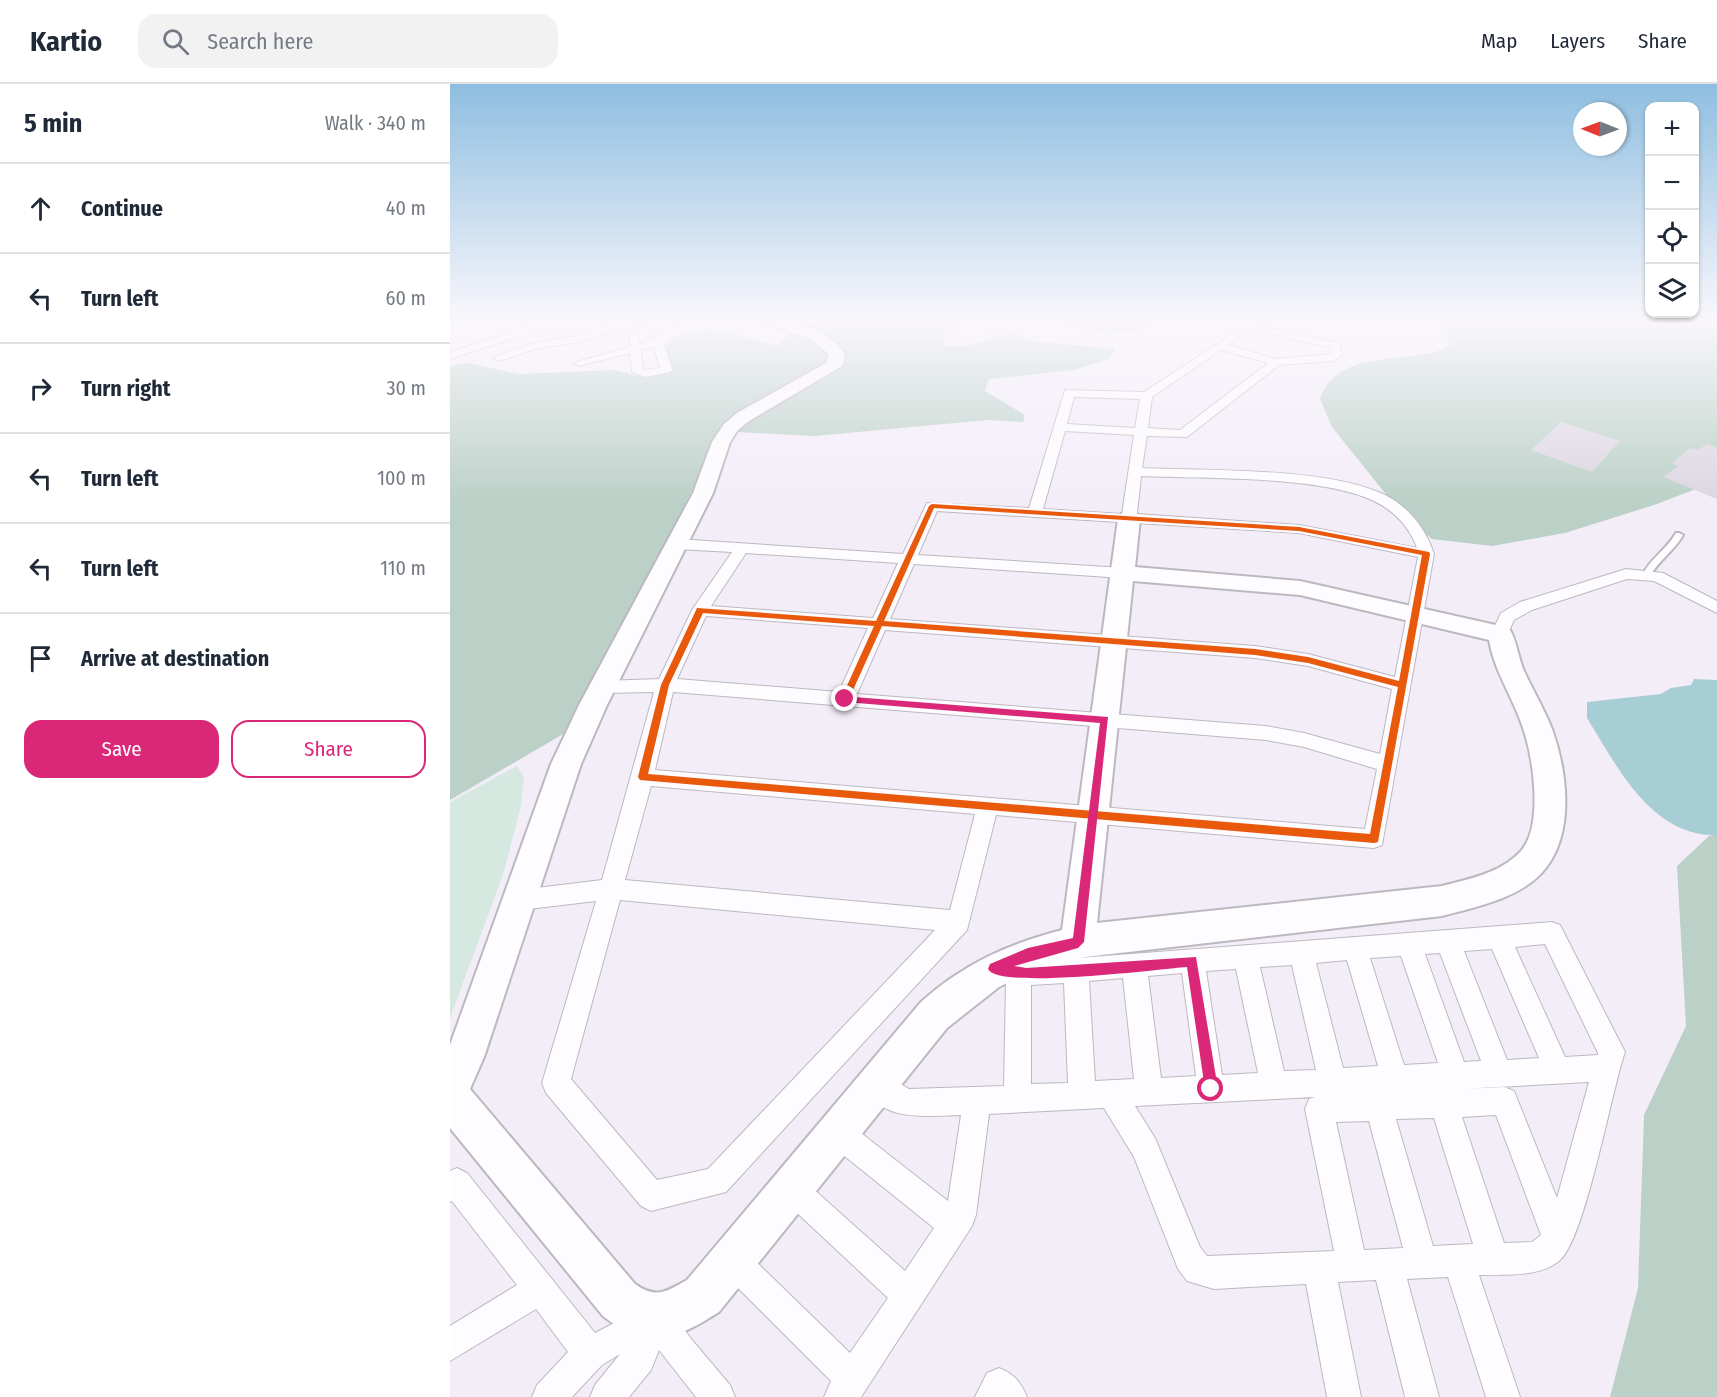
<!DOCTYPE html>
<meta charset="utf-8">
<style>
body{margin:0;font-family:"Fira Sans Condensed",sans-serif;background:#f2f2f3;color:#1f2937}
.controls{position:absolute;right:18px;top:18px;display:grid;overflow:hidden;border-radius:12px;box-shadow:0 2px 4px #0004}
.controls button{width:54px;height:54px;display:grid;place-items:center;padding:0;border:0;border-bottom:2px solid #e0e1e3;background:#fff;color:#1f2937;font:30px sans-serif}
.compass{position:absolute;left:1123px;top:18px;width:54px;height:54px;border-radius:50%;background:#fff;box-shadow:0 2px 4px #0004;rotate:271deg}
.stop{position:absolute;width:18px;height:18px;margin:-14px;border:4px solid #db2777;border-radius:50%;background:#fff}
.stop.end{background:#db2777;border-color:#fff;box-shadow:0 2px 6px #0008}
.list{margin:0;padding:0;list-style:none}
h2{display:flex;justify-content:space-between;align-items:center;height:78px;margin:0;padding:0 24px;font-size:26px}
h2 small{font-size:20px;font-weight:400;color:#747a83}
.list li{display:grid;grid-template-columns:39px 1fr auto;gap:18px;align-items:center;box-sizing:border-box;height:90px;padding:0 24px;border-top:2px solid #e0e1e3}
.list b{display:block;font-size:22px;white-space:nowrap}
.list em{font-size:20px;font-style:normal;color:#747a83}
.actions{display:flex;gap:12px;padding:18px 24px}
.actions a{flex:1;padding:14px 0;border:2px solid #db2777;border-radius:18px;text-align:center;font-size:21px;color:#db2777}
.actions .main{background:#db2777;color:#fff}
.icon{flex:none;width:33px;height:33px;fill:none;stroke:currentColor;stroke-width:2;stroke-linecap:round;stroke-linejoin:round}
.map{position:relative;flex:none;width:1267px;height:1313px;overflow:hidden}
header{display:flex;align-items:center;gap:36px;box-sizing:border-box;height:84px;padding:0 30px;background:#fff;border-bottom:2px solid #e0e1e3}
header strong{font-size:28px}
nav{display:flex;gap:33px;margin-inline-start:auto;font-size:21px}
.search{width:420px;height:54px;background:#f2f2f3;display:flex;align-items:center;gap:15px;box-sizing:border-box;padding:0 21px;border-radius:18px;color:#747a83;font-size:22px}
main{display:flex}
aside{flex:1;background:#fff}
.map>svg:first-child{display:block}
.green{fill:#d5e9e0}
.forest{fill:#bbd0c7}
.water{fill:#a7cdd5}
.building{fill:#ddd6e2}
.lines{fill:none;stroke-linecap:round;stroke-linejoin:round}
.lane-casing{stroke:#bdb8c0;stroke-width:4}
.street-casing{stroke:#bdb8c0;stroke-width:2}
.secondary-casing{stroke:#bdb8c0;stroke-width:4}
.lane{fill:#fdfcfe;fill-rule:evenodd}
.street{fill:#fdfcfe;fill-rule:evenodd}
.secondary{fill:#fdfcfe;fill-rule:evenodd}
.cycleway-casing{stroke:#fcfafe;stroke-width:4}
.cycleway{fill:#e8590c;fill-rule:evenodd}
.route{fill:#db2777}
</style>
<header>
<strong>Kartio</strong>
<div class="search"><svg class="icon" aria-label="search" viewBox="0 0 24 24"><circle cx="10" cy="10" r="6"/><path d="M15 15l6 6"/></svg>Search here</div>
<nav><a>Map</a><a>Layers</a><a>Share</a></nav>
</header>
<main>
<aside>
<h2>5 min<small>Walk · 340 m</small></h2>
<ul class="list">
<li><svg class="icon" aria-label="ahead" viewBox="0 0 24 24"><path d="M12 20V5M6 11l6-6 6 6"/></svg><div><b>Continue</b></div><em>40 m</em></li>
<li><svg class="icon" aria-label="left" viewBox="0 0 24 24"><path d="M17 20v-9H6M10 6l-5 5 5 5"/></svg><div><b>Turn left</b></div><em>60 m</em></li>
<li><svg class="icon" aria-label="right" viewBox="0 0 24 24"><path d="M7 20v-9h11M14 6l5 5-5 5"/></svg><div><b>Turn right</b></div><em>30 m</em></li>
<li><svg class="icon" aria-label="left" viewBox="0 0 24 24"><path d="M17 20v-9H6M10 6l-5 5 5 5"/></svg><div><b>Turn left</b></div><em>100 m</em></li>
<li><svg class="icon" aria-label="left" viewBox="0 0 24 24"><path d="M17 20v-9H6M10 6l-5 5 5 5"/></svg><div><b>Turn left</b></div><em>110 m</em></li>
<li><svg class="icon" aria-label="arrive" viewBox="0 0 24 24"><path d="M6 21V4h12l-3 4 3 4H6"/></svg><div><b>Arrive at destination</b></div></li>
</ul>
<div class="actions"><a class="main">Save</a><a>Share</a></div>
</aside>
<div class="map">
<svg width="1267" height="1313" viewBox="0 0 1267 1313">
<rect width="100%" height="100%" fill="#f3edf8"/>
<polygon class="green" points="67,682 74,693 71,721 54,788 0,934 0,718"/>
<g class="forest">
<path d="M392 236 412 239 425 236H517L496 251 493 262H517L563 250 581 257 665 265 659 275 624 286 539 295 535 307 575 331 573 338 538 336 364 352 267 347 249 392 164 561 115 649 0 716V282L18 279 69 290 164 286 189 292 220 288 214 263C257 231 281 255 328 261L348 242Z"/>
<polygon points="606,236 702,236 693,246 656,250"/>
<path d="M983 236H1267V397L1204 421 1115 449 1042 462 982 455 955 434 882 343 870 315C890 261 959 283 1000 262L996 246Z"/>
<polygon points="1267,750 1267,1313 1160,1313 1188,1204 1194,1031 1236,942 1227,782 1259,752"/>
</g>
<path class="water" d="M1244 595 1267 596V751C1201 753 1167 682 1137 634V618L1211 610 1221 604 1241 601Z"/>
<g class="building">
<polygon points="1111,338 1170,357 1142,388 1081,366"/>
<polygon points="1257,360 1267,364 1267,415 1213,393 1228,382 1222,379 1240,364 1248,366"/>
</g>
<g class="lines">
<defs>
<path id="lane" d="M1226 449H1229L1233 451C1224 467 1209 476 1200 492H1194L1193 490C1201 474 1217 465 1226 449Z"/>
<g id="street">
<polygon points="0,236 22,236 0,241"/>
<polygon points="98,236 114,236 112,238 116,240 130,236 147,236 115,247 102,242 0,275 0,268"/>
<path d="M172 236 211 238 221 247 242 236H255L214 260 222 286 220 288 195 293 182 288 180 269 129 282 123 279 180 263V250H188L190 260 213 251 208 244 181 240 134 257 85 265 49 277 43 274 80 260 127 252ZM204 263 210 284 193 286 191 266Z"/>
<polygon points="528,236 563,236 542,244"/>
<polygon points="1160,236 1170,236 1172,239 1167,242"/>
<path d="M798 240 889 259 892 271 883 277 829 281 737 353 697 352 692 384C758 387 877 383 935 411 959 423 976 445 984 470L932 761 924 764 546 731 517 846 276 1108 201 1127 191 1122 96 1009 92 999 146 817 70 826 62 823 58 816 62 809 70 806 152 796 204 608 153 609 147 608 144 603 147 598 153 597 209 595 242 526 282 468 227 465 219 460 227 455 453 470 477 419 579 424 615 306 694 308ZM800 246 880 263 881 270 826 275 778 261ZM771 266 818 279 730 346 698 344 702 313ZM624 313 690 315 685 344 617 340ZM615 347 684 351 672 430 593 425ZM691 392C753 395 870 391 924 417 943 426 960 443 967 464L849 441 687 430ZM487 427 849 449 968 473 945 593 858 570 805 562 440 535 464 480 673 494 681 489 673 484 468 471ZM296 469 448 479 423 534 261 522ZM256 532 418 544 389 608 227 595ZM435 546 805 574 858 582 942 605 930 670 854 649 816 642 407 610ZM223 608 816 656 854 663 927 685 915 745 205 686ZM201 702 525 730 500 826 175 796ZM170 816 485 846 258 1085 207 1096 121 995Z"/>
<polygon points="1176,485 1213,489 1267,517 1267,529 1204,497 1177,495 1082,526 1064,536 1056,554 1050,556 1041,550 1051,529 1070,518"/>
<path d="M1102 838 1110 841 1175 968C1161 1008 1135 1157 1109 1177 1088 1194 1054 1190 1029 1191L1070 1313H1036L998 1193 957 1195 989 1313H955L926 1196 888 1198 911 1313H877L856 1200 764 1205 737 1197 728 1185 684 1073 654 1024 539 1030 526 1131 522 1142 411 1313H374L381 1297 271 1187 266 1176 271 1165 282 1160 293 1165 400 1269 438 1214 330 1113 325 1103 330 1093 340 1088 350 1093 455 1187 484 1144 377 1058 373 1048 377 1038 387 1034 397 1038 498 1117 511 1031C477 1032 429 1039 413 1000L417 990 427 986 459 1005 554 1002 556 899 542 894 539 886 542 878 551 874 576 878ZM1095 860 1148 969V971L1115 973 1065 863ZM1042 865 1089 974 1057 976 1014 867ZM990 869 1031 977 1014 978 975 870ZM951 872 988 979 954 981 920 874ZM897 876 928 982 893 984 866 879ZM842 881 866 986 834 987 810 883ZM786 885 808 989 772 991 756 887ZM732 889 746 992 711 994 698 892ZM673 894 684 995 645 997 639 897ZM614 899 618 999 581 1000V901ZM1139 998 1107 1114 1064 1007 1054 1003 1010 1005ZM865 1013 859 1015 855 1025 884 1167 757 1172 750 1163 705 1054 685 1022ZM1046 1031 1091 1151 1082 1158 1054 1159 1012 1033ZM984 1034 1023 1160 983 1162 946 1035ZM919 1037 953 1164 914 1166 886 1038Z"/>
<polygon points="7,1084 17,1089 145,1249 206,1217 217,1222 242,1256 280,1301 285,1313 246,1313 209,1266 201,1286 179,1313 140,1313 145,1301 170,1270 152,1281 122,1313 82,1313 87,1301 118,1268 86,1225 0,1277 0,1242 67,1201 2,1117 0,1118 0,1087"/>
<path d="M549 1284C564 1290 571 1298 577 1313H525L537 1289Z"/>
</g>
<path id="secondary" d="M308 236C340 236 375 242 395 270L392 282 299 337 287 347 280 358 263 409 157 621 131 680 34 973 20 1005 185 1200C206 1215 216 1208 237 1196L471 918C513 880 558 860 612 846L668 435 671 430H687L690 435 685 483 850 497 1059 544C1067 557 1068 573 1074 587 1083 606 1094 625 1102 645 1117 687 1125 748 1095 785 1072 814 1025 823 992 832L635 873 575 890 549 903 497 944 269 1228C225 1256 197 1267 153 1232L0 1044V961L101 680 129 621 243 409 262 358 274 340 287 329 376 279 379 270 360 255ZM683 497 850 511 1039 556C1044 586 1062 612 1072 641 1083 671 1094 741 1071 767 1051 789 1019 795 992 802L647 839Z"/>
</defs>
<use href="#lane" class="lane-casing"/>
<use href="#street" class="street-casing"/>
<use href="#secondary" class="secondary-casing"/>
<use href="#lane" class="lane"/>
<use href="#street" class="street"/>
<use href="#secondary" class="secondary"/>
<defs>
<path id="cycleway" d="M482 420 849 443 979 468 980 470 928 758 924 759 190 696 188 693 211 601 247 524 426 537 479 422ZM484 424 849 447 972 471 949 597 858 573 805 565 434 537ZM253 529 424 542 391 615 395 618 399 615 432 542 805 571 858 579 948 603 920 750 198 690 219 601Z"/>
</defs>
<use href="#cycleway" class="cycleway-casing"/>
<use href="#cycleway" class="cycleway"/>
</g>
<linearGradient id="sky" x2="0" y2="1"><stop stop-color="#8ebee0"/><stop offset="0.56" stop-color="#faf7fc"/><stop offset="1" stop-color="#faf7fc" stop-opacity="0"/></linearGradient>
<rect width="1267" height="420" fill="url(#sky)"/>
<path class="route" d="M391 612 658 633 634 858 628 864 564 882 576 884 746 873 768 1005 766 1010H757L755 1005 737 883C709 885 548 906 538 885L540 880 578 864 623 854 650 639 395 618 390 615Z"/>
</svg>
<div class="controls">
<button>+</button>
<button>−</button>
<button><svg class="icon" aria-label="locate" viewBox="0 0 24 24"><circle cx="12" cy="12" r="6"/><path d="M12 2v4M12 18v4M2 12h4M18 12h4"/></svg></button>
<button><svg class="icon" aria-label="layers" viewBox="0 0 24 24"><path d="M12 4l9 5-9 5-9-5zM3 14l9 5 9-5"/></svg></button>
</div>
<svg class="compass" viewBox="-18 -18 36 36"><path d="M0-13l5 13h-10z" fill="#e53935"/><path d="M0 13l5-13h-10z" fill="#747a83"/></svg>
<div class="stop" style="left:761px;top:1005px"></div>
<div class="stop end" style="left:395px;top:615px"></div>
</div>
</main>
